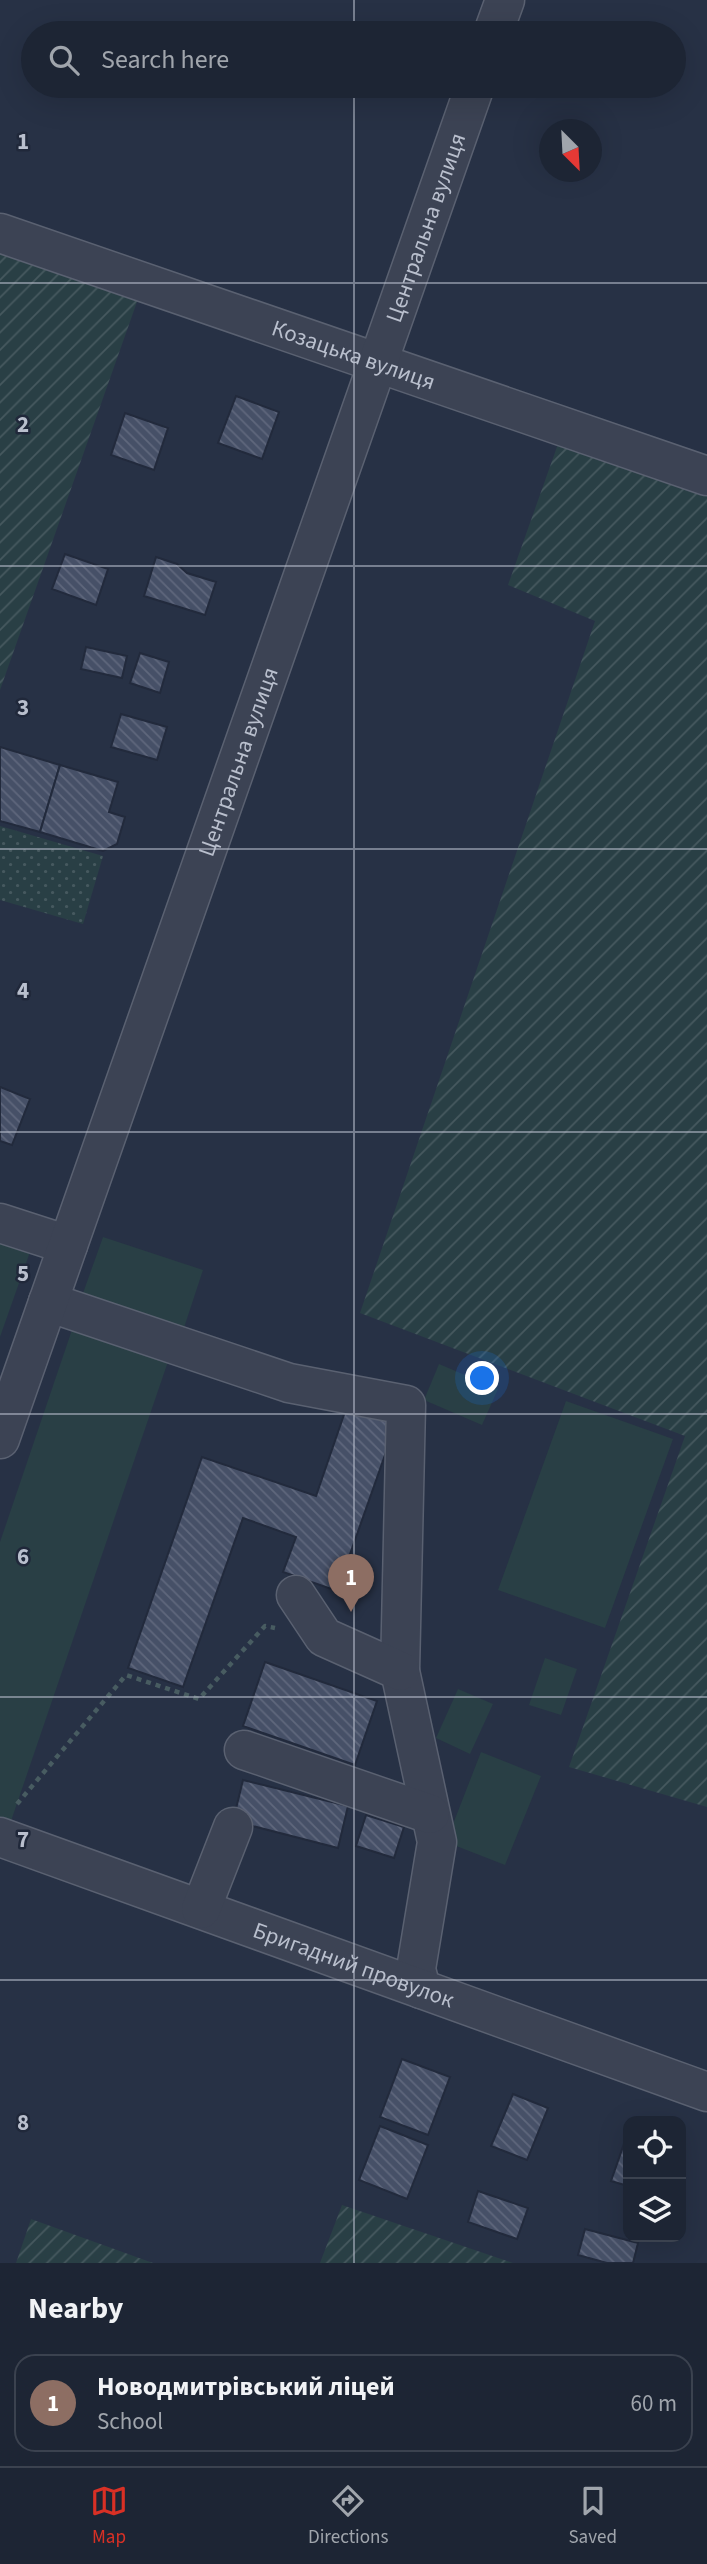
<!DOCTYPE html>
<meta charset="utf-8">
<style>
body{margin:0;font-family:"Source Sans 3",sans-serif;background:#252d3c;color:#f1f3f6}
.controls{position:absolute;right:21px;bottom:21px;display:grid;overflow:hidden;border-radius:14px;box-shadow:0 7px 28px #0002}
.controls button{width:63px;height:63px;display:grid;place-items:center;padding:0;border:0;border-bottom:2px solid #3b424f;background:#1d2534;color:#f1f3f6;font:35px sans-serif}
.compass{position:absolute;left:539px;top:119px;width:63px;height:63px;border-radius:50%;background:#1d2534;box-shadow:0 7px 28px #0002;rotate:156deg}
.you{position:absolute;left:483px;top:1379px;width:24px;height:24px;margin:-18px;border:5px solid #fff;border-radius:50%;background:#1a73e8;box-shadow:0 0 0 10px #1a73e833}
.badge{display:grid;place-items:center;width:46px;height:46px;border-radius:50%;background:#d93025;color:#fff;font-size:23px;font-weight:700}
.pin{position:absolute;translate:-50% -58px;filter:drop-shadow(0 2px 4px #0008)}
.pin::after{content:'';position:absolute;top:37px;width:24px;height:21px;background:inherit;clip-path:polygon(0 0,100% 0,50% 100%)}
.list{margin:0;padding:0;list-style:none}
h2{display:flex;justify-content:space-between;align-items:center;height:91px;margin:0;padding:0 28px;font-size:30px}
h2 small{font-size:23px;font-weight:400;color:#a0a5ac}
.list li{display:grid;grid-template-columns:46px 1fr auto;gap:21px;align-items:center;box-sizing:border-box;height:98px;margin:0 14px 14px;padding:0 14px;border:2px solid #3b424f;border-radius:21px}
.list b{display:block;font-size:26px;white-space:nowrap}
.list p{margin:0;font-size:23px;white-space:nowrap;color:#a0a5ac}
.list em{font-size:23px;font-style:normal;color:#a0a5ac}
.icon{flex:none;width:38px;height:38px;fill:none;stroke:currentColor;stroke-width:2;stroke-linecap:round;stroke-linejoin:round}
.map{position:relative;flex:none;width:707px;height:2263px;overflow:hidden}
.search{position:absolute;background:#1d2534;box-shadow:0 7px 28px #0002;left:21px;right:21px;top:21px;height:77px;display:flex;align-items:center;gap:18px;box-sizing:border-box;padding:0 24px;border-radius:38px;color:#a0a5ac;font-size:26px}
.sheet{height:203px;background:#1d2534}
nav{display:flex;justify-content:space-around;align-items:center;box-sizing:border-box;height:98px;border-top:2px solid #3b424f;background:#1d2534;font-size:19px;color:#a0a5ac}
nav a{display:grid;justify-items:center;gap:4px}
nav .on{color:#d93025}
.map>svg:first-child{display:block}
.grass{fill:#293f45}
.park{fill:url(#park-dots)}
.garden{fill:url(#garden-furrows)}
.building{fill:url(#building-back-hatch);stroke:#222a3c;stroke-width:2}
.lines{fill:none;stroke-linecap:round;stroke-linejoin:round}
.minor-casing{stroke:#5a6171;stroke-width:41}
.path{stroke:#485c61;stroke-width:4.5;stroke-dasharray:5 5;stroke-linecap:butt}
.minor{stroke:#3c4354;stroke-width:38}
.grid{fill:none;stroke:#b9bfcd;stroke-width:2;stroke-opacity:0.55}
.labels{text-anchor:middle;dominant-baseline:central;stroke-width:5;stroke-linejoin:round;paint-order:stroke}
.street-label{font-size:23px;fill:#b9bfcd;stroke:#20283a}
.grid-label{font-size:23px;text-anchor:middle;font-weight:bold;fill:#b9bfcd;stroke:#20283a;stroke-width:5;stroke-linejoin:round;paint-order:stroke}
</style>
<div class="map">
<svg width="707" height="2263" viewBox="0 0 707 2263">
<defs>
<pattern id="park-dots" width="8" height="8" patternUnits="userSpaceOnUse" patternTransform="scale(1.75)"><rect width="8" height="8" fill="#293f45"/><path d="M2 2h.1M6 6h.1" fill="none" stroke="#46595f" stroke-width="1.8" stroke-linecap="round"/></pattern>
<pattern id="garden-furrows" width="10" height="10" patternUnits="userSpaceOnUse" patternTransform="scale(1.75)"><rect width="10" height="10" fill="#293f45"/><path d="M-1 1l2-2M0 10L10 0M9 11l2-2" fill="none" stroke="#46595f"/></pattern>
<pattern id="building-back-hatch" width="6" height="6" patternUnits="userSpaceOnUse" patternTransform="scale(1.75)"><rect width="6" height="6" fill="#465067"/><path d="M-1 5l2 2M0 0l6 6M5-1l2 2" fill="none" stroke="#5f677c"/></pattern>
</defs>
<rect width="100%" height="100%" fill="#273145"/>
<g class="grass">
<polygon points="0,1223 36,1235 0,1337"/>
<polygon points="103,1237 203,1270 179,1343 77,1310"/>
<polygon points="77,1315 173,1347 10,1824 0,1821 0,1542"/>
<polygon points="439,1364 498,1389 482,1425 424,1400"/>
<polygon points="566,1401 673,1439 605,1628 498,1590"/>
<polygon points="545,1658 577,1669 561,1715 529,1705"/>
<polygon points="458,1689 493,1704 470,1754 436,1738"/>
<polygon points="481,1752 541,1776 505,1865 446,1842"/>
</g>
<polygon class="park" points="0,826 103,856 83,924 0,900"/>
<g class="garden">
<polygon points="0,253 138,299 0,690"/>
<polygon points="564,427 707,476 707,1807 569,1767 685,1436 360,1313 595,621 508,585"/>
<polygon points="342,2205 513,2263 320,2263"/>
<polygon points="31,2219 153,2263 16,2263"/>
</g>
<g class="building">
<polygon points="236,396 279,412 262,459 218,443"/>
<polygon points="125,413 168,428 154,470 111,455"/>
<polygon points="65,554 108,569 96,605 52,589"/>
<polygon points="156,557 177,564 187,573 216,582 205,615 144,596"/>
<polygon points="86,647 127,656 122,678 81,669"/>
<polygon points="140,653 169,662 160,693 130,683"/>
<polygon points="121,714 167,727 157,760 111,747"/>
<polygon points="0,747 60,765 40,832 0,821"/>
<polygon points="60,765 118,782 109,812 125,817 117,844 103,851 40,832"/>
<polygon points="0,1087 30,1099 12,1145 0,1141"/>
<polygon points="348,1403 397,1421 337,1591 283,1572 296,1537 243,1518 183,1687 128,1668 202,1457 316,1496"/>
<polygon points="265,1662 377,1701 355,1765 243,1726"/>
<polygon points="243,1780 348,1806 338,1848 233,1821"/>
<polygon points="366,1815 404,1827 394,1858 356,1846"/>
<polygon points="402,2059 450,2077 428,2135 380,2117"/>
<polygon points="513,2094 548,2108 527,2160 491,2146"/>
<polygon points="380,2126 428,2145 407,2199 359,2180"/>
<polygon points="625,2141 628,2142 628,2186 611,2181"/>
<polygon points="478,2191 528,2208 517,2239 468,2222"/>
<polygon points="585,2229 638,2243 633,2263 607,2263 578,2255"/>
</g>
<g class="lines">
<defs>
<g id="minor">
<polyline points="493,33 505,0"/>
<path id="s1" d="M0 233 707 476"/>
<polyline points="0,1223 68,1245"/>
<polyline points="48,1302 289,1383 406,1405 400,1671 437,1842 416,1969 421,1989"/>
<path id="s2" d="M0 1439 475 86"/>
<polyline points="296,1595 324,1637 400,1671"/>
<polyline points="244,1750 430,1814"/>
<path id="s3" d="M0 1837 707 2092"/>
<polyline points="201,1909 233,1827"/>
</g>
</defs>
<use href="#minor" class="minor-casing"/>
<polyline class="path" points="17,1804 126,1675 199,1699 265,1626 275,1628"/>
<use href="#minor" class="minor"/>
</g>
<path class="grid" d="M354 0V33M354 86V2263M0 283H707M0 566H707M0 849H707M0 1132H707M0 1414H707M0 1697H707M0 1980H707"/>
<g class="labels">
<g class="street-label">
<text stroke="none"><textPath href="#s2" startOffset="1284">Центральна вулиця</textPath></text>
<text stroke="none"><textPath href="#s1" startOffset="374">Козацька вулиця</textPath></text>
<text stroke="none"><textPath href="#s2" startOffset="718">Центральна вулиця</textPath></text>
<text stroke="none"><textPath href="#s3" startOffset="376">Бригадний провулок</textPath></text>
</g>
</g>
<g class="grid-label">
<text x="23" y="149">1</text>
<text x="23" y="432">2</text>
<text x="23" y="715">3</text>
<text x="23" y="998">4</text>
<text x="23" y="1281">5</text>
<text x="23" y="1564">6</text>
<text x="23" y="1847">7</text>
<text x="23" y="2130">8</text>
</g>
</svg>
<div class="controls">
<button><svg class="icon" aria-label="locate" viewBox="0 0 24 24"><circle cx="12" cy="12" r="6"/><path d="M12 2v4M12 18v4M2 12h4M18 12h4"/></svg></button>
<button><svg class="icon" aria-label="layers" viewBox="0 0 24 24"><path d="M12 4l9 5-9 5-9-5zM3 14l9 5 9-5"/></svg></button>
</div>
<svg class="compass" viewBox="-18 -18 36 36"><path d="M0-13l5 13h-10z" fill="#e53935"/><path d="M0 13l5-13h-10z" fill="#a0a5ac"/></svg>
<div class="you"></div>
<div class="pin badge" style="left:351px;top:1612px;background:#8d6e63">1</div>
<div class="search"><svg class="icon" aria-label="search" viewBox="0 0 24 24"><circle cx="10" cy="10" r="6"/><path d="M15 15l6 6"/></svg>Search here</div>
</div>
<section class="sheet">
<h2>Nearby<small></small></h2>
<ul class="list">
<li><span class="badge" style="background:#8d6e63">1</span><div><b>Новодмитрівський ліцей</b><p>School</p></div><em>60 m</em></li>
</ul>
</section>
<nav>
<a class="on"><svg class="icon" aria-label="map" viewBox="0 0 24 24"><path d="M3 6l6-2 6 2 6-2v14l-6 2-6-2-6 2zM9 4v14M15 6v14"/></svg>Map</a>
<a><svg class="icon" aria-label="directions" viewBox="0 0 24 24"><path d="M12 3l9 9-9 9-9-9zM9 14v-3h6M13 9l2 2-2 2"/></svg>Directions</a>
<a><svg class="icon" aria-label="saved" viewBox="0 0 24 24"><path d="M7 4h10v16l-5-4-5 4z"/></svg>Saved</a>
</nav>
